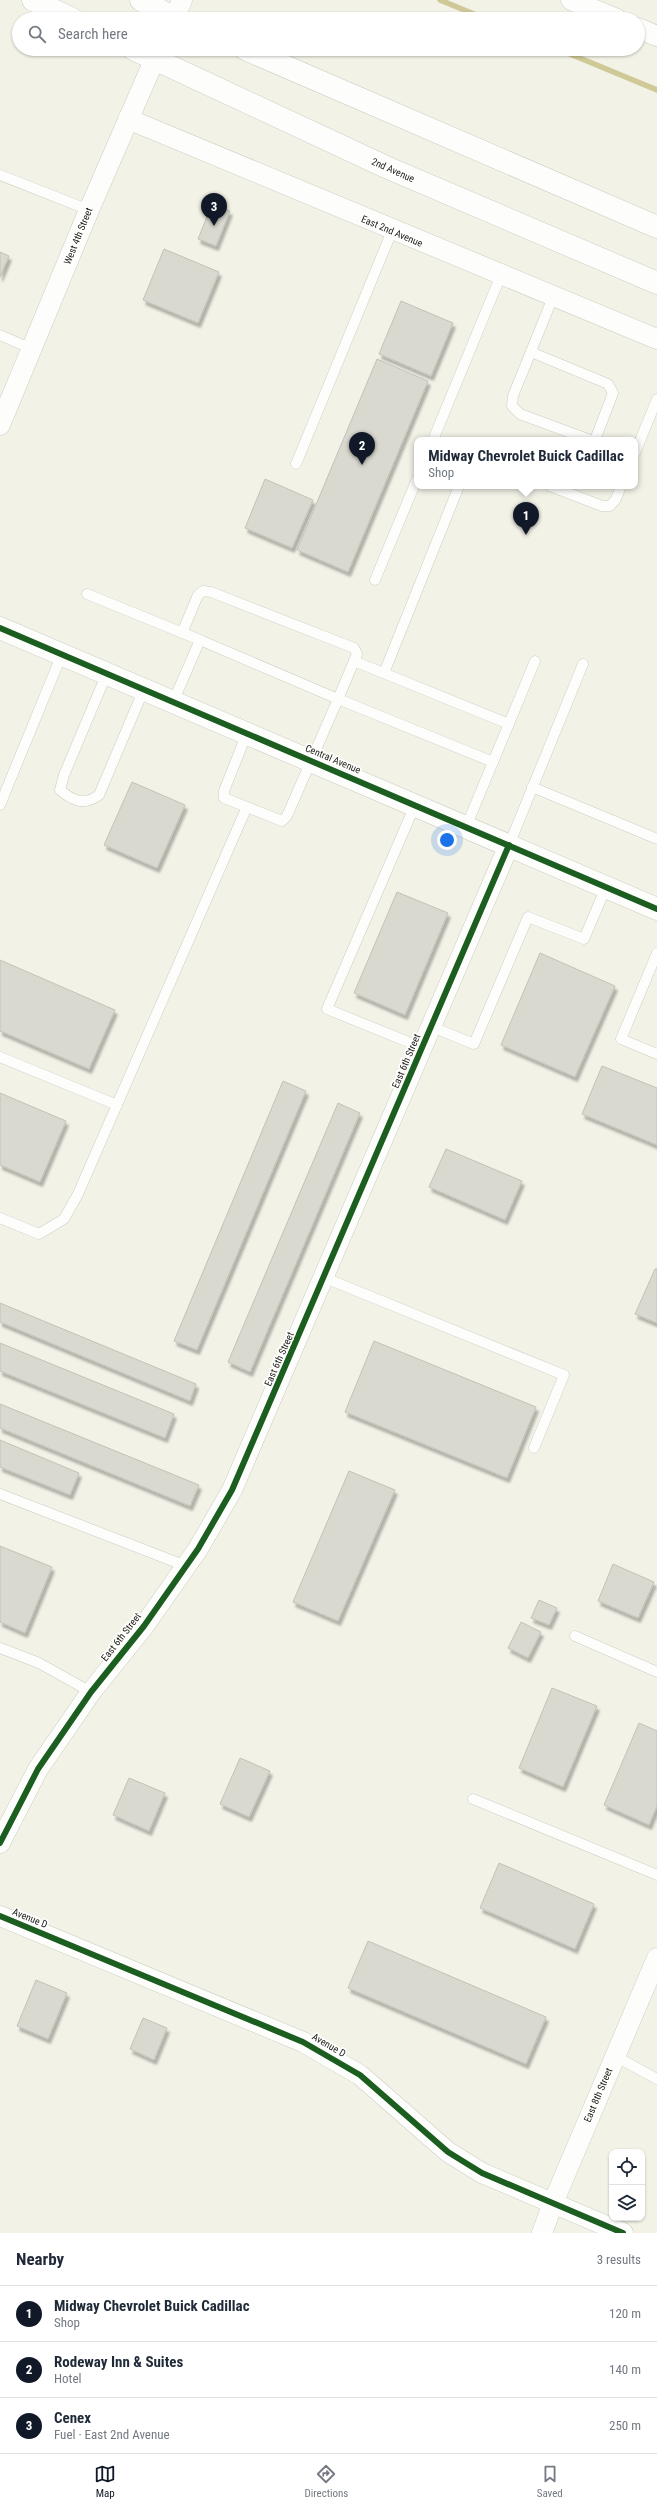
<!DOCTYPE html>
<meta charset="utf-8">
<style>
body{margin:0;font-family:"Roboto Condensed",sans-serif;background:#f6f6f7;color:#1f2937}
.controls{position:absolute;right:12px;bottom:12px;display:grid;overflow:hidden;border-radius:8px;box-shadow:0 1px 3px #0004}
.controls button{width:36px;height:36px;display:grid;place-items:center;padding:0;border:0;border-bottom:1px solid #e0e1e3;background:#fff;color:#1f2937;font:20px sans-serif}
.you{position:absolute;left:447px;top:840px;width:14px;height:14px;margin:-10px;border:3px solid #fff;border-radius:50%;background:#1a73e8;box-shadow:0 0 0 6px #1a73e833}
.badge{display:grid;place-items:center;width:26px;height:26px;border-radius:50%;background:#111827;color:#fff;font-size:13px;font-weight:700}
.pin{position:absolute;translate:-50% -33px;filter:drop-shadow(0 1px 2px #0008)}
.pin::after{content:'';position:absolute;top:21px;width:14px;height:12px;background:inherit;clip-path:polygon(0 0,100% 0,50% 100%)}
.popup{position:absolute;left:414px;top:437px;width:224px;height:52px;box-sizing:border-box;display:grid;place-content:center;border-radius:8px;background:#fff;filter:drop-shadow(0 1px 3px #0005);font-size:13px;white-space:nowrap;color:#747a83}
.popup b{font-size:15px;color:#1f2937}
.popup::after{content:'';position:absolute;left:50%;top:100%;margin-left:-8px;border:8px solid transparent;border-top-color:#fff}
.list{margin:0;padding:0;list-style:none}
h2{display:flex;justify-content:space-between;align-items:center;height:52px;margin:0;padding:0 16px;font-size:17px}
h2 small{font-size:13px;font-weight:400;color:#747a83}
.list li{display:grid;grid-template-columns:26px 1fr auto;gap:12px;align-items:center;box-sizing:border-box;height:56px;padding:0 16px;border-top:1px solid #e0e1e3}
.list b{display:block;font-size:15px;white-space:nowrap}
.list p{margin:0;font-size:13px;white-space:nowrap;color:#747a83}
.list em{font-size:13px;font-style:normal;color:#747a83}
.icon{flex:none;width:22px;height:22px;fill:none;stroke:currentColor;stroke-width:2;stroke-linecap:round;stroke-linejoin:round}
.map{position:relative;flex:none;width:657px;height:2233px;overflow:hidden}
.search{position:absolute;background:#fff;box-shadow:0 1px 3px #0004;left:12px;right:12px;top:12px;height:44px;display:flex;align-items:center;gap:10px;box-sizing:border-box;padding:0 14px;border-radius:22px;color:#747a83;font-size:15px}
.sheet{height:220px;background:#fff}
nav{display:flex;justify-content:space-around;align-items:center;box-sizing:border-box;height:56px;border-top:1px solid #e0e1e3;background:#fff;font-size:11px;color:#747a83}
nav a{display:grid;justify-items:center;gap:2px}
nav .on{color:#111827}
.map>svg:first-child{display:block}
.lines{fill:none;stroke-linecap:round;stroke-linejoin:round}
.stream{stroke:#cfc998;stroke-width:5.5}
.building{fill:#d9d9d0;stroke:#c2c2b9;filter:url(#shadow)}
.lane-casing{stroke:#cdcdc4;stroke-width:11}
.street-casing{stroke:#cdcdc4;stroke-width:21}
.secondary-casing{stroke:#cdcdc4;stroke-width:23}
.lane{stroke:#fdfdfb;stroke-width:10}
.street{stroke:#fdfdfb;stroke-width:20}
.secondary{stroke:#fdfdfb;stroke-width:22}
.cycleway-casing{stroke:#fff;stroke-width:8}
.cycleway{stroke:#1b5e20;stroke-width:6}
.labels{text-anchor:middle;dominant-baseline:central;stroke-width:3.5;stroke-linejoin:round;paint-order:stroke}
.street-label{font-size:10px;fill:#25241d;stroke:#fff}
</style>
<div class="map">
<svg width="657" height="2233" viewBox="0 0 657 2233">
<defs>
<filter id="shadow"><feDropShadow dx="2.5" dy="4.5" stdDeviation="1" flood-color="#0004"/></filter>
</defs>
<rect width="100%" height="100%" fill="#f2f2e7"/>
<g class="lines">
<g class="stream">
<polyline points="440,0 486,19"/>
<polyline points="558,49 657,90"/>
</g>
</g>
<g class="building">
<polygon points="212,204 230,211 216,246 198,239"/>
<polygon points="164,249 219,272 198,323 143,300"/>
<polygon points="0,252 9,256 0,277"/>
<polygon points="401,301 453,323 431,376 379,354"/>
<polygon points="377,359 428,381 348,572 297,550"/>
<polygon points="265,479 313,500 292,548 245,528"/>
<polygon points="132,782 185,805 157,868 104,845"/>
<polygon points="397,892 448,913 405,1015 354,993"/>
<polygon points="540,953 615,986 575,1077 501,1045"/>
<polygon points="0,960 115,1010 89,1069 0,1031"/>
<polygon points="602,1066 657,1088 657,1145 582,1114"/>
<polygon points="283,1081 306,1091 197,1350 174,1341"/>
<polygon points="0,1093 66,1121 40,1182 0,1165"/>
<polygon points="338,1103 360,1113 250,1372 228,1362"/>
<polygon points="446,1149 522,1181 505,1220 429,1187"/>
<polygon points="655,1269 657,1269 657,1323 635,1314"/>
<polygon points="0,1303 196,1384 190,1401 0,1322"/>
<polygon points="374,1341 536,1407 507,1478 345,1412"/>
<polygon points="0,1343 174,1414 165,1438 0,1371"/>
<polygon points="0,1404 199,1485 190,1506 0,1428"/>
<polygon points="0,1440 79,1473 70,1495 0,1467"/>
<polygon points="349,1471 395,1490 338,1621 293,1602"/>
<polygon points="0,1546 52,1567 25,1633 0,1622"/>
<polygon points="613,1564 654,1582 638,1618 598,1601"/>
<polygon points="539,1600 557,1608 549,1625 531,1618"/>
<polygon points="521,1622 541,1632 528,1658 508,1648"/>
<polygon points="552,1688 597,1706 563,1787 519,1768"/>
<polygon points="639,1723 657,1731 657,1806 649,1825 604,1805"/>
<polygon points="240,1758 270,1771 249,1817 220,1804"/>
<polygon points="129,1778 165,1793 149,1831 113,1815"/>
<polygon points="499,1863 594,1904 575,1949 480,1908"/>
<polygon points="368,1941 546,2017 526,2064 348,1988"/>
<polygon points="36,1980 67,1993 48,2039 17,2026"/>
<polygon points="143,2018 167,2028 154,2060 130,2049"/>
</g>
<g class="lines">
<defs>
<g id="lane">
<polyline points="0,175 89,210"/>
<polyline points="553,297 513,396 512,406 520,414 590,440"/>
<polyline points="0,335 32,349"/>
<polyline points="531,352 608,384 613,393 595,440"/>
<polyline points="433,440 501,275"/>
<polyline points="635,453 657,399"/>
<polyline points="296,464 392,231"/>
<polyline points="550,486 602,506 610,506 616,499 621,486"/>
<polyline points="375,580 417,479"/>
<polyline points="87,594 200,640"/>
<polyline points="182,633 198,595 203,591 211,592 354,648 357,654 338,699 493,762"/>
<polyline points="354,661 509,724"/>
<path d="M107 673 64 775 60 790C73 801 84 806 99 795L144 689"/>
<polyline points="384,673 459,486"/>
<polyline points="173,702 200,640 338,699 287,816 282,821 224,798 224,791 247,733"/>
<polyline points="532,787 657,839"/>
<polyline points="0,805 62,654"/>
<polyline points="415,805 327,1009 423,1048"/>
<polyline points="466,827 535,661"/>
<polyline points="509,845 583,664"/>
<polyline points="657,953 621,1039 657,1054"/>
<polyline points="432,1027 474,1044 528,917 584,939 606,887"/>
<polyline points="0,1057 117,1105"/>
<polyline points="0,1218 39,1234 64,1219 78,1194 246,809"/>
<polyline points="325,1278 564,1375 534,1448"/>
<polyline points="0,1494 186,1566"/>
<polyline points="575,1636 657,1672"/>
<polyline points="0,1648 39,1663 91,1692"/>
<polyline points="473,1799 657,1875"/>
<polyline points="615,2056 657,2079"/>
</g>
<g id="street">
<polyline points="571,0 617,19"/>
<polyline points="174,19 182,0"/>
<polyline points="638,28 657,36"/>
<polyline points="128,119 657,339"/>
<polyline points="0,425 89,210 159,49"/>
<polyline points="0,1843 38,1769 91,1692 144,1626 198,1549 232,1490 509,845"/>
<polyline points="0,1916 303,2042 360,2075 448,2152 482,2173 623,2233"/>
<polyline points="542,2233 553,2203 657,1958"/>
</g>
<g id="secondary">
<polyline points="33,0 72,19"/>
<polyline points="141,0 176,19"/>
<polyline points="133,49 386,167 657,283"/>
<polyline points="245,49 657,227"/>
<polyline points="0,628 657,909"/>
</g>
</defs>
<use href="#lane" class="lane-casing"/>
<use href="#street" class="street-casing"/>
<use href="#secondary" class="secondary-casing"/>
<use href="#lane" class="lane"/>
<use href="#street" class="street"/>
<use href="#secondary" class="secondary"/>
<defs>
<g id="cycleway">
<polyline points="0,628 657,909"/>
<polyline points="0,1843 38,1769 91,1692 144,1626 198,1549 232,1490 509,845"/>
<polyline points="0,1916 303,2042 360,2075 448,2152 482,2173 623,2233"/>
</g>
</defs>
<use href="#cycleway" class="cycleway-casing"/>
<use href="#cycleway" class="cycleway"/>
</g>
<g class="labels">
<g class="street-label">
<text transform="translate(393 170) rotate(24)">2nd Avenue</text>
<text transform="translate(392 231) rotate(23)">East 2nd Avenue</text>
<text transform="translate(78 236) rotate(-68)">West 4th Street</text>
<text transform="translate(333 759) rotate(23)">Central Avenue</text>
<text transform="translate(406 1061) rotate(-67)">East 6th Street</text>
<text transform="translate(279 1359) rotate(-66)">East 6th Street</text>
<text transform="translate(121 1637) rotate(-52)">East 6th Street</text>
<text transform="translate(30 1918) rotate(22)">Avenue D</text>
<text transform="translate(329 2045) rotate(30)">Avenue D</text>
<text transform="translate(598 2095) rotate(-67)">East 8th Street</text>
</g>
</g>
</svg>
<div class="controls">
<button><svg class="icon" aria-label="locate" viewBox="0 0 24 24"><circle cx="12" cy="12" r="6"/><path d="M12 2v4M12 18v4M2 12h4M18 12h4"/></svg></button>
<button><svg class="icon" aria-label="layers" viewBox="0 0 24 24"><path d="M12 4l9 5-9 5-9-5zM3 14l9 5 9-5"/></svg></button>
</div>
<div class="you"></div>
<div class="pin badge" style="left:526px;top:535px">1</div>
<div class="popup"><b>Midway Chevrolet Buick Cadillac</b>Shop</div>
<div class="pin badge" style="left:362px;top:465px">2</div>
<div class="pin badge" style="left:214px;top:226px">3</div>
<div class="search"><svg class="icon" aria-label="search" viewBox="0 0 24 24"><circle cx="10" cy="10" r="6"/><path d="M15 15l6 6"/></svg>Search here</div>
</div>
<section class="sheet">
<h2>Nearby<small>3 results</small></h2>
<ul class="list">
<li><span class="badge">1</span><div><b>Midway Chevrolet Buick Cadillac</b><p>Shop</p></div><em>120 m</em></li>
<li><span class="badge">2</span><div><b>Rodeway Inn &amp; Suites</b><p>Hotel</p></div><em>140 m</em></li>
<li><span class="badge">3</span><div><b>Cenex</b><p>Fuel · East 2nd Avenue</p></div><em>250 m</em></li>
</ul>
</section>
<nav>
<a class="on"><svg class="icon" aria-label="map" viewBox="0 0 24 24"><path d="M3 6l6-2 6 2 6-2v14l-6 2-6-2-6 2zM9 4v14M15 6v14"/></svg>Map</a>
<a><svg class="icon" aria-label="directions" viewBox="0 0 24 24"><path d="M12 3l9 9-9 9-9-9zM9 14v-3h6M13 9l2 2-2 2"/></svg>Directions</a>
<a><svg class="icon" aria-label="saved" viewBox="0 0 24 24"><path d="M7 4h10v16l-5-4-5 4z"/></svg>Saved</a>
</nav>
